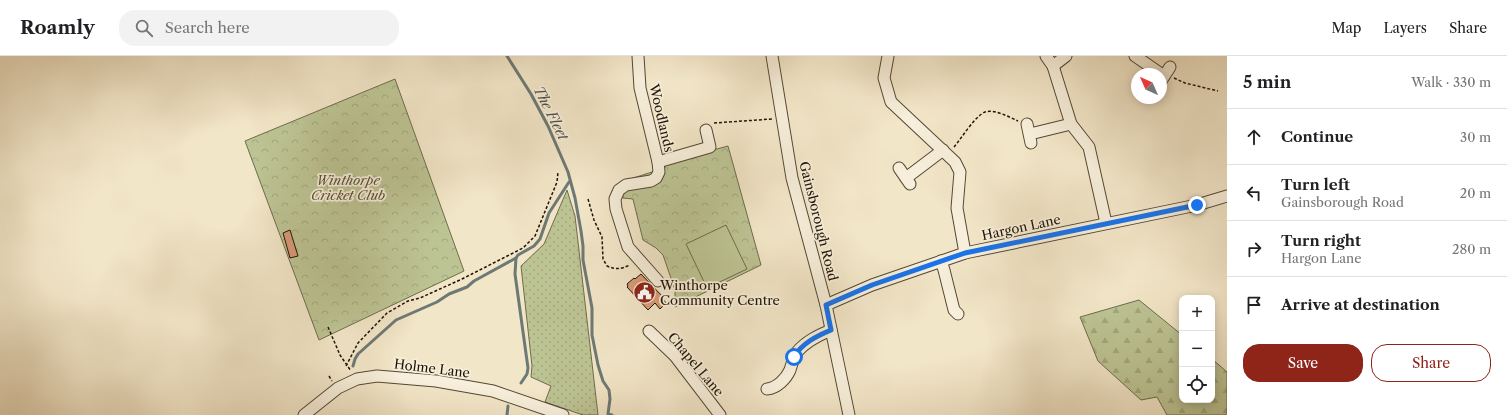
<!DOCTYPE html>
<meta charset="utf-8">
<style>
body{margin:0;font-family:"Libre Caslon Text",serif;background:#f2f2f2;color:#202124}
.controls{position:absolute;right:12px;bottom:12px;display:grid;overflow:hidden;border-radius:8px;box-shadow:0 2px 10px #0003}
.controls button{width:36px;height:36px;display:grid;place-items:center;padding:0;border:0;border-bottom:1px solid #e0e0e0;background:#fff;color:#202124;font:20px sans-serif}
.compass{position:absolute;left:1131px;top:12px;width:36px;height:36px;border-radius:50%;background:#fff;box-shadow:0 2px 10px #0003;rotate:315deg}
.stop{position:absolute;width:12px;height:12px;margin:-9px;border:3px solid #1a73e8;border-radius:50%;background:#fff}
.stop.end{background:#1a73e8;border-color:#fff;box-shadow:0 1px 4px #0008}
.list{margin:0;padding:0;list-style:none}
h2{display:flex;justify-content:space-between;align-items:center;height:52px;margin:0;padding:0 16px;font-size:17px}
h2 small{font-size:13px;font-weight:400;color:#757577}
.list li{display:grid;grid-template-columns:26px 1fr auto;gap:12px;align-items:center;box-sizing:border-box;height:56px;padding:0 16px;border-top:1px solid #e0e0e0}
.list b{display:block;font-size:15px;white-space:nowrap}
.list p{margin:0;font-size:13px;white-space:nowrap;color:#757577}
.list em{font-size:13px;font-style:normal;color:#757577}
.actions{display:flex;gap:8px;padding:12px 16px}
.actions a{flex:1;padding:9px 0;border:1px solid #8f2418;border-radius:16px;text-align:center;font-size:14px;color:#8f2418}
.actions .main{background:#8f2418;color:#fff}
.icon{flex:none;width:22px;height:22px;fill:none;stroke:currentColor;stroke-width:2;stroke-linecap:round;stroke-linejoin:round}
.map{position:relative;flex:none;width:1227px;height:359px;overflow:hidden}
header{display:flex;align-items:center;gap:24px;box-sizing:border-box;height:56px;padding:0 20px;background:#fff;border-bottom:1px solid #e0e0e0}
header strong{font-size:19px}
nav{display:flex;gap:22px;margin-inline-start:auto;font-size:14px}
.search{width:280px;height:36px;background:#f2f2f2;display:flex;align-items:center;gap:10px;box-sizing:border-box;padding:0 14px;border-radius:16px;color:#757577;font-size:15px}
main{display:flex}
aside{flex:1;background:#fff}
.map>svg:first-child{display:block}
.forest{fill:url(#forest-firs);stroke:#6e6c4c}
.park{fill:url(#park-crowns);stroke:#6e6c4c}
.garden{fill:url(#garden-dots);stroke:#6e6c4c}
.pitch{fill:#bdc494;stroke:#6e6c4c}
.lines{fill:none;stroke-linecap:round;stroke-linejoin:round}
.stream{stroke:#6d7975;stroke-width:3}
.building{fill:#d79a77;stroke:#201304}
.minor-casing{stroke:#544835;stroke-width:13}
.path{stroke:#201304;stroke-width:1.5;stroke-dasharray:3 2;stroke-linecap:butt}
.minor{stroke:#f7efdb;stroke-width:11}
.route{stroke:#1a73e8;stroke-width:5}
.labels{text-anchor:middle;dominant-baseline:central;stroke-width:3.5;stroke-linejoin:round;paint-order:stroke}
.street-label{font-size:13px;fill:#201304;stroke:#f7efdb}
.park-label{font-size:13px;font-style:italic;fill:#575136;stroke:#f7efdb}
.poi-label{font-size:13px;fill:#201304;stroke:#f7efdb;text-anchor:start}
.water-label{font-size:14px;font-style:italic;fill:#4d4e46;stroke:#f7efdb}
</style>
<header>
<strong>Roamly</strong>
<div class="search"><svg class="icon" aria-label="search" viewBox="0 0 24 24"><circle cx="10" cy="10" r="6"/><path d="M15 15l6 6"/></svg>Search here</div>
<nav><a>Map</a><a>Layers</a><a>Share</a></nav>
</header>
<main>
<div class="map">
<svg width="1227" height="359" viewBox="0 0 1227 359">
<defs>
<pattern id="forest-firs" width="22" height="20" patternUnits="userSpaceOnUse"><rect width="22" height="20" fill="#bdc494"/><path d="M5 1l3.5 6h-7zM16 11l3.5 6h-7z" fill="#a2a87e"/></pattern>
<pattern id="park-crowns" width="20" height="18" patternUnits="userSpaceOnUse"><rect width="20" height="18" fill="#bdc494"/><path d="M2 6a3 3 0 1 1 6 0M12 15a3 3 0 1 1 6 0" fill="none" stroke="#a2a87e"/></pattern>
<pattern id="garden-dots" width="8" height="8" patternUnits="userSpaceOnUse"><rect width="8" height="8" fill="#bdc494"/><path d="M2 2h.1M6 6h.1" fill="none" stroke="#a2a87e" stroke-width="1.8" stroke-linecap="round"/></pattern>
</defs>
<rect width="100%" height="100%" fill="#f2e6c8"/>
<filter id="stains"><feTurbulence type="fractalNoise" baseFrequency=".005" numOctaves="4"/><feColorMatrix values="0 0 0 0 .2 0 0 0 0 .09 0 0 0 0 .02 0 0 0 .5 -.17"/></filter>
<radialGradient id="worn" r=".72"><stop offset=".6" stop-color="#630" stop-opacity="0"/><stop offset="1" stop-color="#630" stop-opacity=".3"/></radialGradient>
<polygon class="forest" points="1139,244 1182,279 1182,344 1212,344 1212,303 1227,316 1227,359 1167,359 1157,341 1141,344 1098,305 1080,261"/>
<g class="park">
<polygon points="395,23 464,215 319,284 245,85"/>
<polygon points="728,90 761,209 675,251 675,234 663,199 656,192 643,184 633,143 623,142 621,126 655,115 654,110"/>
</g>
<polygon class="garden" points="567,134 575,160 598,359 583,359 545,346 551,330 531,321 532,310 521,210 544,188"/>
<polygon class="pitch" points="726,169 747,213 707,232 686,188"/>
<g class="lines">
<g class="stream">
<polyline points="507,0 531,38 548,70 568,116 575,142 581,175 583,190 583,204 592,252 592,279 598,309 603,325 609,334 610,343 608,358 612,359"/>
<polyline points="353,310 355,303 358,298 396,264 437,246 449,238 467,231 474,225 516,202"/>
<polyline points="521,327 527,318 528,312 515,218 516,202 518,199 534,190 540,183 549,157 569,126"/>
<polyline points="507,359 508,350"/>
</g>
</g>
<g class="building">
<polygon points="290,174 298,200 290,202 283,177"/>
<polygon points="641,218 663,241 662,242 666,247 660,253 655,247 648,254 627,231 628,230 627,228 634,222 635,223"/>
</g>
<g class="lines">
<defs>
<g id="minor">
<polyline points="638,0 640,32 658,106 659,116 656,122 651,125 626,129 619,134 615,143 616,153 628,191 658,225"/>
<polyline points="772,0 792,122 826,249 849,359"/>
<polyline points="888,0 884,22 891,46 955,106 960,116 957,152 965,197"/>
<polyline points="1046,0 1053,10 1071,68 1089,91 1106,167"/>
<polyline points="1135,0 1164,20"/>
<polyline points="1053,10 1066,0"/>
<polyline points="1161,25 1170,11"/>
<polyline points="1027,68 1031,87"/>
<polyline points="1030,78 1071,68"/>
<polyline points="658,106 710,91 706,74"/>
<polyline points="899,112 910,128"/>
<polyline points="906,122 943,94"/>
<polyline points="941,205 944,214 954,254 958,258"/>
<polyline points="826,249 872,229 965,197 1197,149 1227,140"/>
<polyline points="649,275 675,300 720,359"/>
<path d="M767 333C777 332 786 323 790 314 792 308 793 302 797 296 806 285 819 279 831 274"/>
<polyline points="304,359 338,332 357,323 377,320 436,325 493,335 563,359"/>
</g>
</defs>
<use href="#minor" class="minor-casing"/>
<g class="path">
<polyline points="1174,22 1185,27 1218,35"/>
<polyline points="714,67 772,63"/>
<path d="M954 91C961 83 975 60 985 56 995 53 1009 61 1018 65"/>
<path d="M588 143 594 164 602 181 603 203 607 210C616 214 621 213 630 209"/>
<polyline points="328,271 340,299 351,315"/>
<polyline points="346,310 358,287 387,257 408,245 420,242 462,223 523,192 535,180 557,126 558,116"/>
<polyline points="329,320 332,325"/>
</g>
<use href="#minor" class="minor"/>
</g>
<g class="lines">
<path class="route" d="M794 301C802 287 817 280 831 274L826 249 872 229 965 197 1197 149"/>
</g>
<defs>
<symbol id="civic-disc" viewBox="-11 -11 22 22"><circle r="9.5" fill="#8f2418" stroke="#f7efdb"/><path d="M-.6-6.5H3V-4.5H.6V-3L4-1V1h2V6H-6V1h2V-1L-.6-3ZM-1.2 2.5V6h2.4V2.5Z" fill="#fff"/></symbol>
</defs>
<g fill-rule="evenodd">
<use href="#civic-disc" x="632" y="224" width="25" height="25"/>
</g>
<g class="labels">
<g class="street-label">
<text transform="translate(662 62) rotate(77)">Woodlands</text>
<text transform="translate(819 165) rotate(76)">Gainsborough Road</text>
<text transform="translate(1021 171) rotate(-12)">Hargon Lane</text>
<text transform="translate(696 308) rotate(50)">Chapel Lane</text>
<text transform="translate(432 312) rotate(7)">Holme Lane</text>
</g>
<g class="park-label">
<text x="348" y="124">Winthorpe<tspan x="348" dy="15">Cricket Club</tspan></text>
</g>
<g class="poi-label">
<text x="660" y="229">Winthorpe<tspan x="660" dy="15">Community Centre</tspan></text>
</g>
<g class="water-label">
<text transform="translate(551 57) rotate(63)">The Fleet</text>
</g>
</g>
<rect width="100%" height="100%" filter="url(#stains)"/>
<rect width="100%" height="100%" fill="url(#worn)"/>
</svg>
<div class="controls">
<button>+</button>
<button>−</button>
<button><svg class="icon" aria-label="locate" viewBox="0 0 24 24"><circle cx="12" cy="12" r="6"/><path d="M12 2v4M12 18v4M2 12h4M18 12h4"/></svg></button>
</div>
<svg class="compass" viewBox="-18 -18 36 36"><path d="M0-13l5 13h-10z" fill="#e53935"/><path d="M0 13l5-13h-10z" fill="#757577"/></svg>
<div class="stop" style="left:794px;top:301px"></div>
<div class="stop end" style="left:1197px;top:149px"></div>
</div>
<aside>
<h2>5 min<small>Walk · 330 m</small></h2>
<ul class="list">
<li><svg class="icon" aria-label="ahead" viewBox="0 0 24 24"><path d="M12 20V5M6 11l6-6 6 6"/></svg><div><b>Continue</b></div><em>30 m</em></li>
<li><svg class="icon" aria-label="left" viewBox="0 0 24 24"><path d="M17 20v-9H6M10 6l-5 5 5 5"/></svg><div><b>Turn left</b><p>Gainsborough Road</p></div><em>20 m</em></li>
<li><svg class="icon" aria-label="right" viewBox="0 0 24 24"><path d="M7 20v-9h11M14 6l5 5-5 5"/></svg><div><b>Turn right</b><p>Hargon Lane</p></div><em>280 m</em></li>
<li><svg class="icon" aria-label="arrive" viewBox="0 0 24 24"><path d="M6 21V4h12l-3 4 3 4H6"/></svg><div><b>Arrive at destination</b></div></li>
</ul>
<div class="actions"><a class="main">Save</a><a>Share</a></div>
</aside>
</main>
